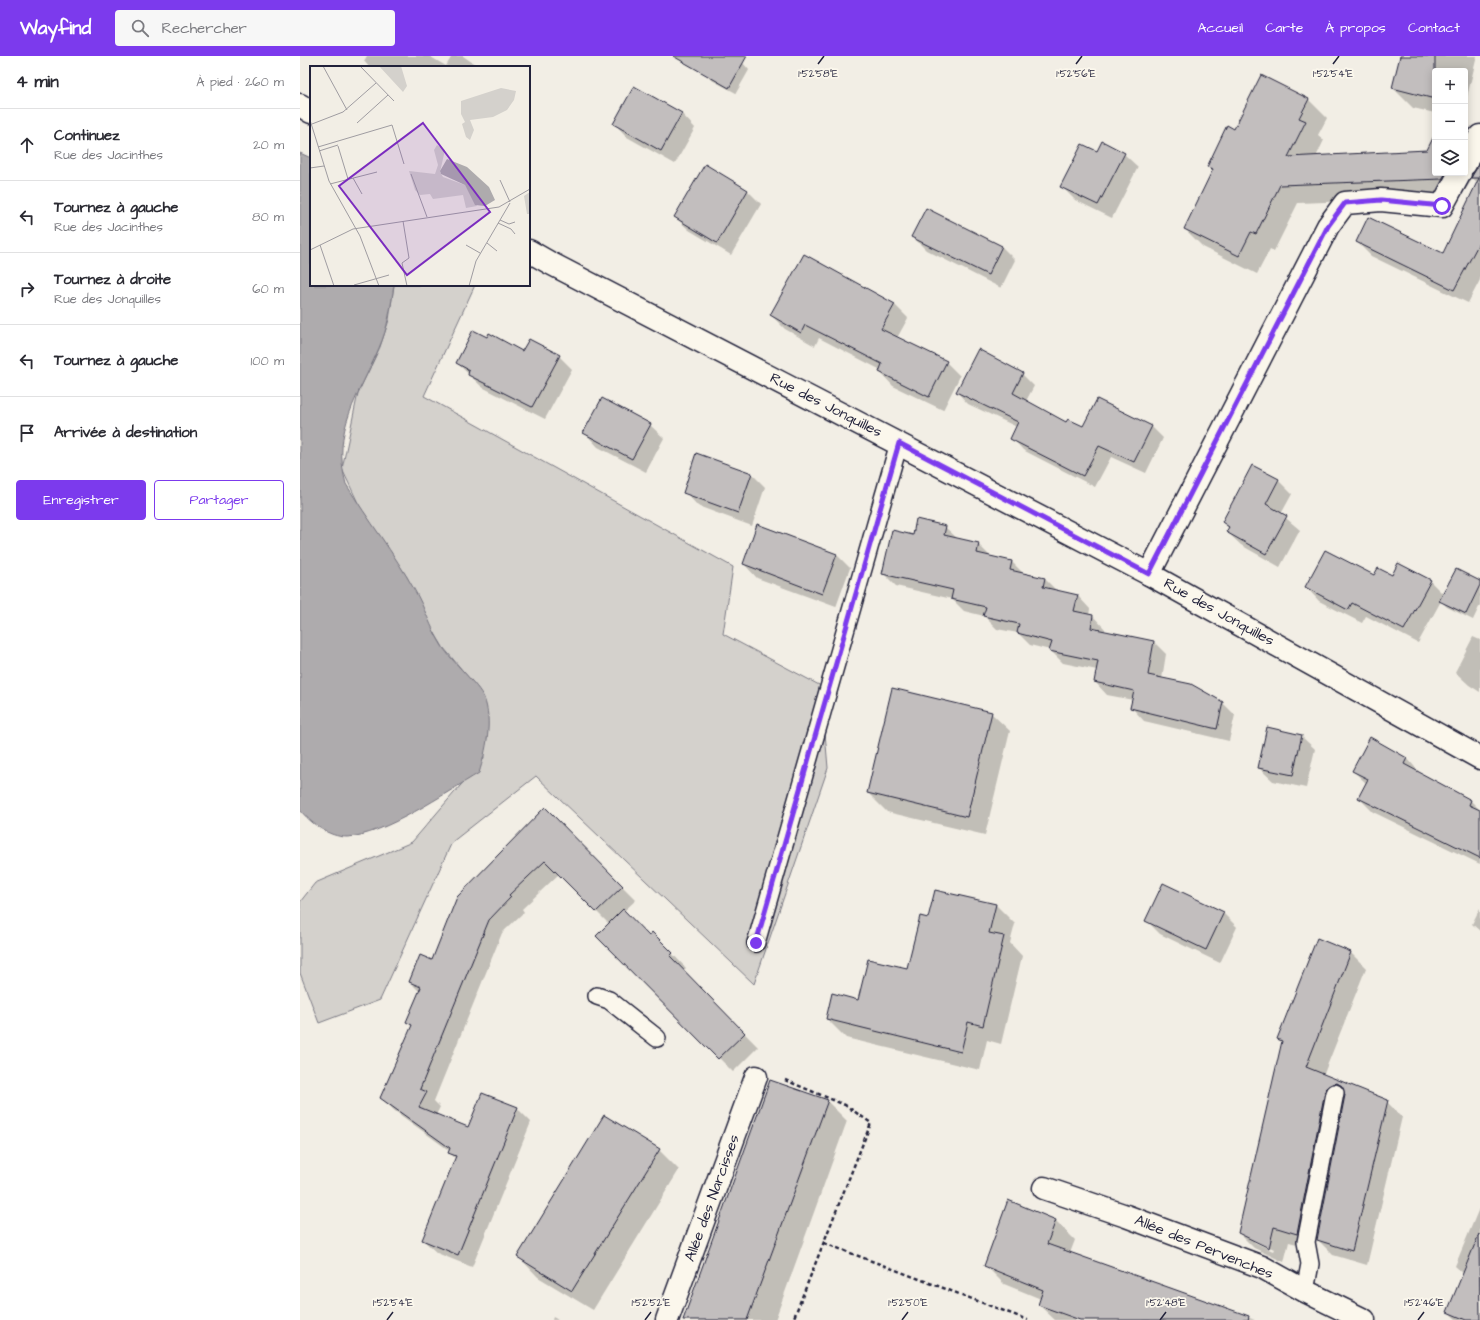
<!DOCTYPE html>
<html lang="fr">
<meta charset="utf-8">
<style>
body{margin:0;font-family:"Architects Daughter",sans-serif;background:#f7f7f7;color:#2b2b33}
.controls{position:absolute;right:12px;top:12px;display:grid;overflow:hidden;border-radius:4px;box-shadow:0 2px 10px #0003}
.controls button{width:36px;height:36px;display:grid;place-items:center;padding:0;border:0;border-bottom:1px solid #e1e1e2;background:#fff;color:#2b2b33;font:20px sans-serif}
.stop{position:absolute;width:12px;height:12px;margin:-9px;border:3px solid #7c3aed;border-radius:50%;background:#fff}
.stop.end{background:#7c3aed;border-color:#fff;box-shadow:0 1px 4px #0008}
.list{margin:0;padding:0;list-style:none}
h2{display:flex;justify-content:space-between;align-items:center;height:52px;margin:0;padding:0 16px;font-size:17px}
h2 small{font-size:13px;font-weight:400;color:#7c7c81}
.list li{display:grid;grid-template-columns:26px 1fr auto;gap:12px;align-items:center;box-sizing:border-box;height:72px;padding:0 16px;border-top:1px solid #e1e1e2}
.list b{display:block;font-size:15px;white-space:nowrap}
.list p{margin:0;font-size:13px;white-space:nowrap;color:#7c7c81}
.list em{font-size:13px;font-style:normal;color:#7c7c81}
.actions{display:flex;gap:8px;padding:12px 16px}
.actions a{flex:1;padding:9px 0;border:1px solid #7c3aed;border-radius:4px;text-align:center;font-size:14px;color:#7c3aed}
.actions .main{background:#7c3aed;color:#fff}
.icon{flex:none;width:22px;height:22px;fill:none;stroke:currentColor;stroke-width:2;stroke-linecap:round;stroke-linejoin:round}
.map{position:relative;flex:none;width:1180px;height:1264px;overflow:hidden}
header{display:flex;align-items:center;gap:24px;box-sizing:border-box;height:56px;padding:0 20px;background:#7c3aed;color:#fff}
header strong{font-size:19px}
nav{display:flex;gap:22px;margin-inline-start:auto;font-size:14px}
.search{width:280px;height:36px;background:#f7f7f7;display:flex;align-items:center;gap:10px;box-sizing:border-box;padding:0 14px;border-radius:4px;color:#7c7c81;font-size:15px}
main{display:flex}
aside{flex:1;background:#fff}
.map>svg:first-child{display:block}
.green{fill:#d4d1cc;stroke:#7b7a84}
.water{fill:#aeabad;stroke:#76747f}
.shadow{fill:#0003;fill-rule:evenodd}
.building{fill:#c2bebe;stroke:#22223b}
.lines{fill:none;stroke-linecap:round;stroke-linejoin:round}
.service-casing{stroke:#22223b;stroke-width:20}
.minor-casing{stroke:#22223b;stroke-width:25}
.path{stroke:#22223b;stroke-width:2.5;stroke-dasharray:4 3;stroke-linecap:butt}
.service{stroke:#fbf7ec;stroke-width:17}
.minor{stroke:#fbf7ec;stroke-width:22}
.route{stroke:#7c3aed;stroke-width:5}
.ticks{fill:none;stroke:#22223b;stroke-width:1.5}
.labels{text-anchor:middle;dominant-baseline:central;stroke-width:3.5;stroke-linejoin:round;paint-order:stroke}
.street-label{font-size:15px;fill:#22223b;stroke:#fbf7ec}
.inset-road{fill:none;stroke:#9f9ca1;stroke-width:1}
.view{fill:#7b2cbf;fill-opacity:0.15;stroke:#7b2cbf;stroke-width:2}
.inset-edge{fill:none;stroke:#22223b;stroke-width:2}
.ticks-label{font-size:10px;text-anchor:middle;fill:#22223b;stroke:#fbf7ec;stroke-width:3.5;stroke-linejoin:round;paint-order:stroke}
</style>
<header>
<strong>Wayfind</strong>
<div class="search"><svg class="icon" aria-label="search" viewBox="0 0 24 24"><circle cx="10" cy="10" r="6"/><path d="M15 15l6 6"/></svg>Rechercher</div>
<nav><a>Accueil</a><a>Carte</a><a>À propos</a><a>Contact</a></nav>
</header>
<main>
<aside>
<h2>4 min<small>À pied · 260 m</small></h2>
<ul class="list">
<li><svg class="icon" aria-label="ahead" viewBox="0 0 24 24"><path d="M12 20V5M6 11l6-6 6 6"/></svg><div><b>Continuez</b><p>Rue des Jacinthes</p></div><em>20 m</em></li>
<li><svg class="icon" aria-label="left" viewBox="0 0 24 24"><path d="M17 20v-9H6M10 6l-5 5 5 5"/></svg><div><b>Tournez à gauche</b><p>Rue des Jacinthes</p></div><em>80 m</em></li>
<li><svg class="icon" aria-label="right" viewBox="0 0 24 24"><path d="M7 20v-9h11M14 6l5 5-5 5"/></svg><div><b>Tournez à droite</b><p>Rue des Jonquilles</p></div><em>60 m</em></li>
<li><svg class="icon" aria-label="left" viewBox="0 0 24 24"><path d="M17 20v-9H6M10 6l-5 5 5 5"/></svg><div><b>Tournez à gauche</b></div><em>100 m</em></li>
<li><svg class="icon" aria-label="arrive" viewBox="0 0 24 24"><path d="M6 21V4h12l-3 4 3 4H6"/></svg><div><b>Arrivée à destination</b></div></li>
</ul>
<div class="actions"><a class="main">Enregistrer</a><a>Partager</a></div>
</aside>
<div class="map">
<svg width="1180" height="1264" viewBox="0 0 1180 1264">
<rect width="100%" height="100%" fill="#f2eee5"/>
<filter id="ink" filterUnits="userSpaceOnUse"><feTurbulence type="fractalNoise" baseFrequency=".025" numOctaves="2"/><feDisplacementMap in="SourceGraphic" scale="8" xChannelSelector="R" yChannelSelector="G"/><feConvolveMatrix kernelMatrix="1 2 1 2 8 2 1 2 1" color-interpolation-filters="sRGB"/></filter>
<g filter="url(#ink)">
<polygon class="green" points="94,229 175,229 124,340 433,511 423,578 521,630 528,712 454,928 236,720 152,786 80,944 19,967 0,917 0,846 15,827 112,786 184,702 178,633 143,591 127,564 107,521 60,451 42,413 58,337 80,291 89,264"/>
<path class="water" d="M0 97 11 102V229H94C91 250 88 272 79 292 59 339 31 375 46 428 68 464 94 497 114 533 125 552 130 571 142 590 152 606 178 628 184 642 193 665 186 695 179 717 147 736 83 780 47 781 28 781 11 767 0 754Z"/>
<g class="shadow">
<polygon points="67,0 129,0 146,10 152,0 163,0 179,11 69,11 64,5"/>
<polygon points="413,0 430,0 443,7 449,14 436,37 410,23 404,16"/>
<polygon points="1101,0 1177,0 1165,49 1165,15 1135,15 1135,57 1113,52 1093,32"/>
<polygon points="334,31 382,58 395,72 375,108 327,81 314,67"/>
<polygon points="1008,43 1027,62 1018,79 1024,84 1016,101 1128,95 1135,80 1135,117 1165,117 1165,79 1180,93 1180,224 1168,247 1071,200 1057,186 1143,198 1177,127 1173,122 1161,141 998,147 974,195 970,193 957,218 903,191 885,173 913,116 908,111 934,74"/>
<polygon points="797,97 824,98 838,111 812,162 775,144 762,131"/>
<polygon points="447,134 461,148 431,199 389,174 375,161"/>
<polygon points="613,181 702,191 715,204 701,232 626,194"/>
<polygon points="594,248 608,262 597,282 646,306 660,320 643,354 593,330 580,316 581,314 519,282 515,290 485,273 471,259"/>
<polygon points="187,282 223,296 229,284 259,300 272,313 245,363 182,331 157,307"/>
<polygon points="722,318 734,330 726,345 767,367 784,372 851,370 863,382 846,417 811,401 795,431 723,394 712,382 717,371 668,348 657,336"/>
<polygon points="350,369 364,382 346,416 298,391 285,377"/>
<polygon points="452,418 465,431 452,470 398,450 385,436"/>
<polygon points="978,424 992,438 981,458 1000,474 980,511 941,489 927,476 929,473 923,466"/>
<polygon points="645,471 658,483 678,488 691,501 712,506 724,518 745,523 757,535 778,540 790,553 789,559 793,560 805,573 805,576 854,586 866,598 862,623 922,646 935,659 929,685 844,665 832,652 833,644 807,639 795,626 797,614 763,607 750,594 730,589 718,577 697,573 684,560 664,555 652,543 596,530 583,517 613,480"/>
<polygon points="536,498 550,512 536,551 457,522 444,508"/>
<polygon points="1075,521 1092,521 1130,525 1144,539 1180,527 1180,549 1173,564 1147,551 1141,545 1118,587 1066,560 1062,567 1019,545 1006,531"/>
<polygon points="1173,581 1180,584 1180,636 1169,629 1155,616"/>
<polygon points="691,657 710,675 685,779 587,756 568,737"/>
<polygon points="1001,680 1015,693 1006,732 973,725 959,712"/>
<polygon points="1107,702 1120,717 1170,744 1180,754 1180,808 1073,756 1059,742 1066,727 1053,715"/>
<polygon points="245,753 336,844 324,855 349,881 366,891 386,912 383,915 458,991 433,1016 298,880 309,868 259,818 222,853 224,856 202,877 134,1045 140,1051 136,1059 169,1072 217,1052 231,1066 172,1211 137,1197 123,1184 156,1103 149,1096 150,1095 95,1055 81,1042 112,971 108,966 120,936 110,926 132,905"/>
<polygon points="696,849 715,868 710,887 722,900 701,988 687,984 680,1014 546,982 527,963 559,945 608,913 629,863"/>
<polygon points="1180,852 1180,875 1172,868"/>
<polygon points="923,857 937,871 920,907 860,878 847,865"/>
<path d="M1017 883 1051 897 1066 912 1023 1020 1087 1046 1102 1061 1067 1209 1033 1199 1018 1184 1045 1044 1040 1050 1012 1192 989 1186 984 1206 954 1192 939 1177 982 987 978 983ZM954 1184 974 1193 973 1195 954 1186Z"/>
<polygon points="527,1045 547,1065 475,1264 384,1264"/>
<polygon points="359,1094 379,1114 293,1254 238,1221 218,1200"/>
<polygon points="1180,1150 1180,1264 1157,1264 1148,1256 1164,1218 1155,1210"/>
<polygon points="756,1165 775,1184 770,1197 955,1264 755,1264 739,1249 741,1243 704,1228 685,1209"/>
<polygon points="253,1261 258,1264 252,1264"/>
</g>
<g class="building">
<polygon points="373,0 447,0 429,32"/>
<polygon points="1100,0 1135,0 1135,43 1092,32"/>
<polygon points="961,19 1009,43 999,62 1006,65 988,101 1127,94 1135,78 1135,117 1146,117 1142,123 980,129 956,178 951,176 939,200 884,173 913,113 907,111 927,69 934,73"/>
<polygon points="334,30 382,57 361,95 313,68"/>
<polygon points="802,85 825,97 798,149 760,131 782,88 797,95"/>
<polygon points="1180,106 1180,185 1154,234 1056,186 1068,161 1143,197 1179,122 1171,122"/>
<polygon points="405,108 448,134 417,187 374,161"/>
<polygon points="626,152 702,190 688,219 611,181"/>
<polygon points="504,198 595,248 581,273 647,305 629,341 579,316 582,308 505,269 501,277 470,259"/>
<polygon points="173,274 187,281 189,277 222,295 229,283 260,299 232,351 168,319 169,314 156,307"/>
<polygon points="678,293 723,317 713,337 766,366 768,363 783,370 797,343 852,370 834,406 799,390 783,420 710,383 718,366 656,336"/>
<polygon points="302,342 351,368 332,403 283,377"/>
<polygon points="396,397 452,417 438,457 383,437"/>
<polygon points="952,409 979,423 966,448 987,460 966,498 926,476 929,471 922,466"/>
<polygon points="616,463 646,470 644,479 679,487 677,497 712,505 710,514 745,522 743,531 778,539 774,555 793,559 791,572 854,585 848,619 891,628 923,646 917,673 830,652 834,635 794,626 798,605 749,595 752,586 717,577 719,568 683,560 686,551 651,543 653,534 582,518 592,474 613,479"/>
<polygon points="457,468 537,498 522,538 443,508"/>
<polygon points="1025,494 1074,519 1078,512 1092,519 1098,507 1131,524 1104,574 1052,547 1048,554 1005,531"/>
<polygon points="1156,513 1180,525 1180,529 1166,558 1139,545"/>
<polygon points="592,632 692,656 667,761 567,737"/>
<polygon points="967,671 1002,679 993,719 958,712"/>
<polygon points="1070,681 1107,702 1104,708 1171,744 1169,749 1180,754 1180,802 1058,742 1068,723 1052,715"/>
<polygon points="245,751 323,830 296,856 245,805 209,839 211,841 189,864 120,1033 127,1036 119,1051 168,1071 182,1037 218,1051 158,1199 122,1184 156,1100 148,1097 150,1092 80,1042 112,969 106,966 121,931 109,926 120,899 132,904 157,841"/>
<polygon points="863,827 924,856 906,894 845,865"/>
<polygon points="635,834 696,848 689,877 704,880 683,970 668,966 661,996 526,963 532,937 558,944 568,903 607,912 620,860 628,862"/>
<polygon points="323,853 349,880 352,876 373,897 370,900 445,977 418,1003 296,880"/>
<polygon points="1017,882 1051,896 1006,1011 1088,1044 1052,1195 1017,1184 1045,1039 1042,1030 1037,1027 1028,1030 1025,1035 997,1178 974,1171 969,1192 938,1177 982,985 977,983"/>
<polygon points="470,1024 528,1044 447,1264 383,1264"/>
<polygon points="304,1059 360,1093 272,1235 217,1201"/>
<polygon points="708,1144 756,1164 747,1188 949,1260 948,1264 780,1264 738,1249 743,1234 684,1210"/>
<polygon points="1179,1178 1180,1264 1166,1264 1147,1256"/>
</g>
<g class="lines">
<defs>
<g id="service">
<polyline points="456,887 599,387"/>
<polyline points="297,940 309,944 357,982"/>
<polyline points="1005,1235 1010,1208 1006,1186 1035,1037"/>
</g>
<g id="minor">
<polyline points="0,49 11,56"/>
<polyline points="1165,108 1180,80"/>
<polyline points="229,195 250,207 849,518 1180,702"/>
<polyline points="849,518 1028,170 1045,147 1081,144 1142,150 1160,117"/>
<polyline points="744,1132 826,1160 962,1211 1005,1235 1064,1264"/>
<polyline points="367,1264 456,1021"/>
</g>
</defs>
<use href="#service" class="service-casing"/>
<use href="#minor" class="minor-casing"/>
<g class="path">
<polyline points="485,1024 545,1049 571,1067 493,1264"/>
<polyline points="524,1187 728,1264"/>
</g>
<use href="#service" class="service"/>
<use href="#minor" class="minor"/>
</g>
</g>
<g class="lines" filter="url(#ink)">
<polyline class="route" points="456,887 599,387 849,518 1028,170 1045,147 1081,144 1142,150"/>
</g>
<path class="ticks" d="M518 8 524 0M776 8 782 0M1033 8 1039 0M87 1264 93 1256M345 1264 351 1256M602 1264 608 1256M860 1264 866 1256M1118 1264 1124 1256"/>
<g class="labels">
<g class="street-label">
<text transform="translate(526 349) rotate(27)">Rue des Jonquilles</text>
<text transform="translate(919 556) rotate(29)">Rue des Jonquilles</text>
<text transform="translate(412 1142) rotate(-70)">Allée des Narcisses</text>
<text transform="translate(904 1191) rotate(22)">Allée des Pervenches</text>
</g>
</g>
<g transform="translate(10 10)">
<rect width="220" height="220" fill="#f2eee5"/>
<path d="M69 0H91L97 20 93 26ZM191 22 206 25 204 34 197 44 183 51 160 54 164 64 160 74 156 71 152 58 155 56 151 48V35ZM127 79 135 84 130 106 133 111 155 119 167 140 156 142 153 129 123 133 120 128 110 129 105 124 99 105 125 108 128 99 124 84ZM220 126V148H217L214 130Z" fill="#d4d1cc"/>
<path d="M137 93 157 101 179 121 185 134 175 140 165 139 155 119 131 108 130 105Z" fill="#aeabad"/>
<path class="inset-road" d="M13 0 37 44M50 0 84 35M0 54 19 115 50 170 69 220M47 57 78 29M2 58 33 46 66 17M28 80 38 113M8 81 82 59 94 98M9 85 28 79M0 102 14 100M101 108 117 151M43 112 52 128M190 114 200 136M20 118 67 106M190 154 199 158 205 156M93 155 99 192 92 197 97 220M188 157 201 163 205 168M177 177 187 185M10 179 24 220M156 179 170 187M0 184 43 163 189 141 220 123M44 219 79 209M159 220 166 195 200 137"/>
<path class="view" d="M113 57 180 146 97 209 29 120Z"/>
<rect width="220" height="220" class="inset-edge"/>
</g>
<g class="ticks-label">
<text x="518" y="21">1°52'58"E</text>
<text x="776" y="21">1°52'56"E</text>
<text x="1033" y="21">1°52'54"E</text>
<text x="93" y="1250">1°52'54"E</text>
<text x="351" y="1250">1°52'52"E</text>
<text x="608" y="1250">1°52'50"E</text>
<text x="866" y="1250">1°52'48"E</text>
<text x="1124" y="1250">1°52'46"E</text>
</g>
</svg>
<div class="controls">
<button>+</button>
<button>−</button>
<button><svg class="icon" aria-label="layers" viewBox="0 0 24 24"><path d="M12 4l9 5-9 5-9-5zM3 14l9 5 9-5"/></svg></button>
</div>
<div class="stop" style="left:1142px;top:150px"></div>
<div class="stop end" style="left:456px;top:887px"></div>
</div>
</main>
